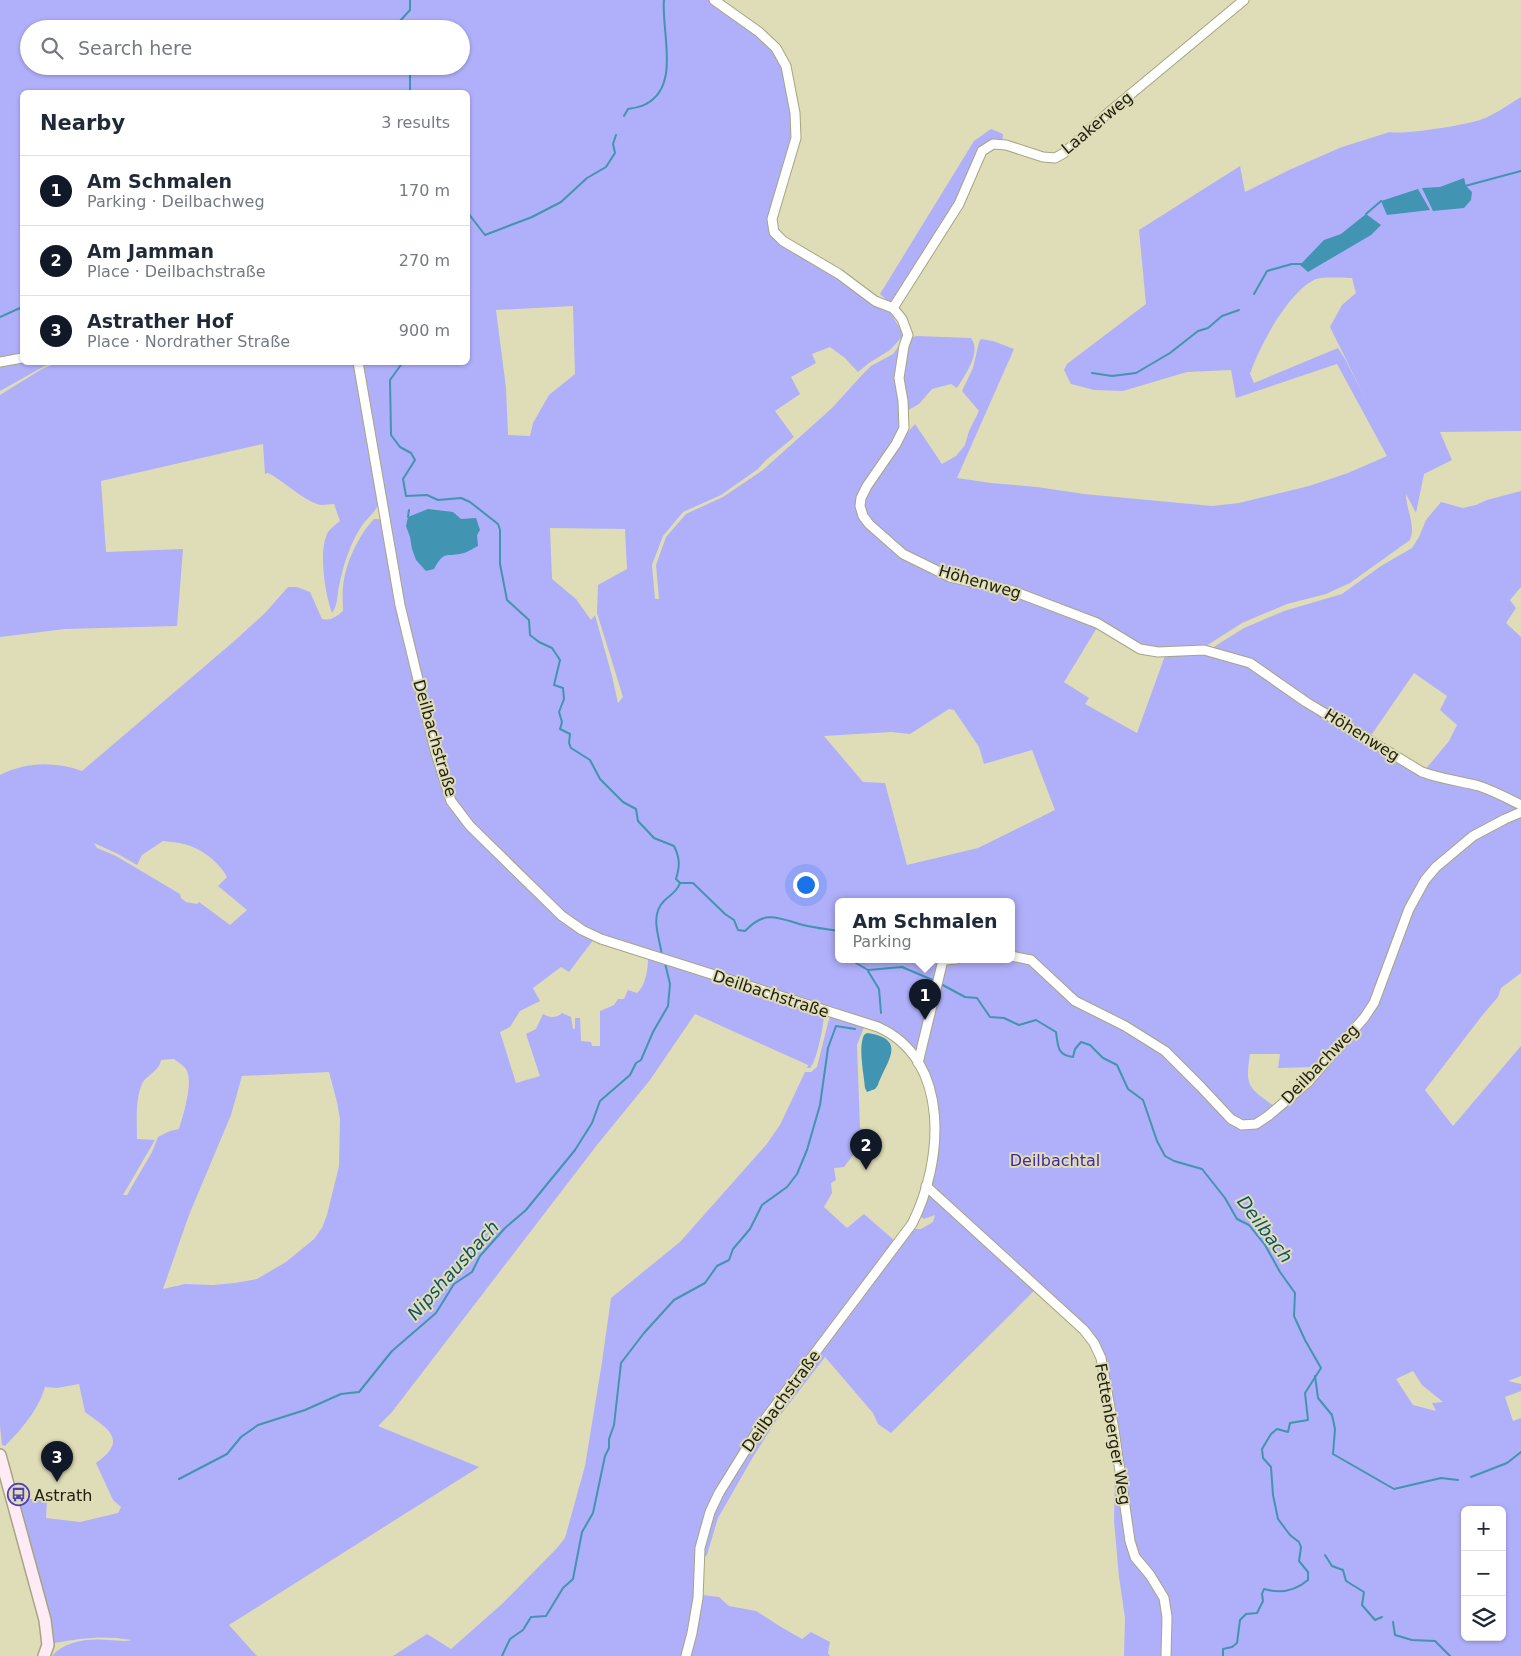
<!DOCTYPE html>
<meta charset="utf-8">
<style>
body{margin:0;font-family:"DejaVu Sans",sans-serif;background:#f6f6f7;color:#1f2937}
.controls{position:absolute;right:15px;bottom:15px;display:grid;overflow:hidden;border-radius:8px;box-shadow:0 1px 4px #0004}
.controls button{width:45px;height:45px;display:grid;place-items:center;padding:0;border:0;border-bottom:1px solid #e0e1e3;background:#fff;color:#1f2937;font:25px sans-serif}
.you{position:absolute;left:805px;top:884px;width:18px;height:18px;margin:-12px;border:4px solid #fff;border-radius:50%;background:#1a73e8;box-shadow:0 0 0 8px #1a73e833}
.badge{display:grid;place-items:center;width:32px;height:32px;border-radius:50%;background:#111827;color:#fff;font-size:16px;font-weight:700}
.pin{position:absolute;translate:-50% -41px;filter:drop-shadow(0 1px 2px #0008)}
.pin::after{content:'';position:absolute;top:26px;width:18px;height:15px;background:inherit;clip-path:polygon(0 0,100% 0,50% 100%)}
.popup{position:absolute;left:835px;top:898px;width:180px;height:65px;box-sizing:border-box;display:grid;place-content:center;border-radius:8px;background:#fff;filter:drop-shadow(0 1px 4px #0005);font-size:16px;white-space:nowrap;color:#747a83}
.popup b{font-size:19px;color:#1f2937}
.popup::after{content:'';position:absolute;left:50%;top:100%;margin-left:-10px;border:10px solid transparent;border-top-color:#fff}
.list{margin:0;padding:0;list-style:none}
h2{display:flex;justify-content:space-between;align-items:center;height:65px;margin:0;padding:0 20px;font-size:21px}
h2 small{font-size:16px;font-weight:400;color:#747a83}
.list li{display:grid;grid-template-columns:32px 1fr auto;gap:15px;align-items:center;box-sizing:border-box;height:70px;padding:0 20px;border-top:1px solid #e0e1e3}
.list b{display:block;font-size:19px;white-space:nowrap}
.list p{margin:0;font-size:16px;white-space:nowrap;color:#747a83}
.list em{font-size:16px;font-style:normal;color:#747a83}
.icon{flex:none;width:28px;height:28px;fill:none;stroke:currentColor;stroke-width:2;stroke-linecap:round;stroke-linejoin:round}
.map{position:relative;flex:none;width:1521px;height:1656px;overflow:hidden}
.search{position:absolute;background:#fff;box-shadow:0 1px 4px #0004;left:20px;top:20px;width:450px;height:55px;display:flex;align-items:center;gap:12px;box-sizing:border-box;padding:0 18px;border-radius:28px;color:#747a83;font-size:19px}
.panel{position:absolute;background:#fff;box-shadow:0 1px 4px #0004;left:20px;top:90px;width:450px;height:275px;border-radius:8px}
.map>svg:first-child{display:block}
.green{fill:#b0affa;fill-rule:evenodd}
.water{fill:#4194b2}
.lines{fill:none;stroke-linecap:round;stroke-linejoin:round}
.stream{stroke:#4194b2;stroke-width:2}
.street-casing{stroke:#a7a580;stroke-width:11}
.secondary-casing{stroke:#a7a580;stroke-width:14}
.street{stroke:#fff;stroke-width:9}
.secondary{stroke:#feebf5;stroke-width:11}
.labels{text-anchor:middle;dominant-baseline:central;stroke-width:4;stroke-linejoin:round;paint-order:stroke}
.street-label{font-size:16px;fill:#212012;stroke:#dfddb7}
.park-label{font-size:16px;fill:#4328a2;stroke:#dfddb7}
.poi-label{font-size:16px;fill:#212012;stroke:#dfddb7;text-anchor:start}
.water-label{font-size:18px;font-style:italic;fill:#0d5369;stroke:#dfddb7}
</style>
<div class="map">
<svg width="1521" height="1656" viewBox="0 0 1521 1656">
<rect width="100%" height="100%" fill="#dfddb7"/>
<g class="green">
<path d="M0 0H711L775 49 785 67 794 138 785 170 773 237 815 262 886 309 891 314 904 335 890 350 869 363 858 372 845 358 830 347 812 354 816 363 791 377 800 394 775 411 794 437 766 460 758 469 721 495 683 512 663 536 652 565 655 599H659L656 565 666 537 686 514 723 497 763 470 832 408 862 375 871 366 893 354 901 343 902 427 858 508 879 530C868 516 860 511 867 492L899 442 915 424 942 464 956 456 965 445 969 431 979 411 962 391 973 368 979 342 981 339 993 341 1014 349 957 478 991 483 1037 487 1084 494 1212 506 1239 503 1309 486 1348 473 1387 456 1337 364 1236 398 1231 370 1187 372 1123 391 1094 390 1071 384 1064 370 1067 364 1146 304 1139 230 1240 166 1245 192 1289 170 1342 147 1390 132C1404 135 1465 125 1480 120 1494 115 1508 105 1521 97V431L1440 432 1452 460 1424 474 1416 513 1406 494C1406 510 1416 524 1410 540L1350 583 1326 594 1287 604 1242 623 1203 648 1152 649 1143 646 1098 626 1064 682 1089 698 1085 704 1137 733 1166 653 1203 652 1248 664 1397 760 1474 787 1521 807V973L1501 988 1498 997 1481 1017 1425 1090 1453 1126 1521 1046V1376L1508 1381 1521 1384V1391L1505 1397 1513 1421 1521 1418V1656H1124L1125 1618 1119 1577 1114 1521 1115 1478 1118 1458 1097 1346 1036 1289 891 1433 878 1424 873 1413 825 1357 775 1422 753 1457 718 1518 707 1555 704 1558 702 1553 706 1532 722 1494 766 1424 911 1229H921L933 1222 935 1215 924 1219 920 1216 927 1195 930 1193 953 1207 932 1184 935 1147 925 1070 882 1028 724 973 604 937 572 921 472 824 456 800 443 769 402 599 386 497 385 489 383 488 361 363 468 362V92H22V355L0 360ZM29 29H461V66H29ZM1352 278 1356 293 1342 305 1330 327 1364 396 1345 359 1338 348 1254 383 1250 374C1259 347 1287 294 1314 280 1321 276 1343 278 1352 278ZM573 306 575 374 549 395 533 423 530 436 508 435 506 388 496 310ZM550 528 625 529 627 569 598 585 597 613 623 697 618 703 612 676 595 615 591 620 576 599 552 579ZM949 709 954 710 979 747 984 764 1032 750 1055 810 978 848 907 865 885 783 863 782 824 736 891 732 910 734ZM839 901H1011V959H839ZM1353 1022 1358 1030 1305 1092 1300 1089 1256 1123 1254 1120 1274 1106C1248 1087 1245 1087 1250 1054H1280L1278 1068 1316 1067ZM1413 1371 1422 1385 1443 1402 1432 1403 1436 1411 1413 1405 1396 1379ZM1465 1510H1502V1637H1465Z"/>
<polygon points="991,129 1003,134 1002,142 992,143 957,204 896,296 890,303 880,294 974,141"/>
<path d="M916 336 971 338C982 352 965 375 957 388L951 384 932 389 919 404 905 412 900 378 907 340Z"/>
<polygon points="22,361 22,362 50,363 0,391 0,366"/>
<path d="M56 363H355L378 505C374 514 366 519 361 527 350 544 343 566 339 586 337 596 338 605 332 613 325 594 318 550 328 532 331 528 336 524 340 521L334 504C329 504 326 505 322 505 309 505 281 479 268 473L265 474 263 444 101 481 106 552 183 549 177 626 65 629 0 637V395L42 369Z"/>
<polygon points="1521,491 1521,587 1510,600 1516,608 1506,623 1521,637 1521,802 1425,770 1449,741 1457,725 1440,710 1447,696 1414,673 1370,737 1308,700 1250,661 1209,650 1244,628 1284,611 1342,594 1381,566 1412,548 1419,537 1426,520 1441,502 1463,508 1476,505 1487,500"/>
<path d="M374 519H381L449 803 559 918 581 934 594 939 569 972 561 967 533 988 540 1001 520 1011 510 1027 500 1032 516 1083 540 1076 526 1034 536 1029 543 1014C550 1018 557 1018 562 1013L571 1017 573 1029 575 1028V1018H580L581 1041 591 1042 592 1046H600V1011L614 1005 618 999H624L628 990 637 993C646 986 648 968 648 958L824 1014C824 1024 817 1061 810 1068H807L808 1065 695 1014 650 1080 597 1145 392 1412 378 1426 479 1467 229 1625 257 1656H52C64 1641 89 1638 108 1640 117 1640 123 1642 132 1640 102 1635 84 1638 54 1643L51 1642 16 1498 47 1500 46 1518 80 1522 118 1513 121 1507 113 1500 96 1463C129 1440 108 1429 85 1412L79 1384 57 1388 45 1387C39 1409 21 1430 5 1446L2 1445 0 1426V775C25 762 55 761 82 771L232 643 265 613 288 587H297L310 592 322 619C331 621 336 617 343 611 343 603 342 595 343 587 345 564 358 536 374 519ZM163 841C170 842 179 842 187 845 202 849 220 863 227 877L218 886 247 910 230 925 199 902 197 904 186 902 181 898 180 894 116 856 97 848 94 843 118 854 137 865 142 855ZM174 1059C178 1062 184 1066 186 1069 194 1082 183 1116 179 1129L170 1131 158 1137 152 1152 127 1195H123L155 1140 137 1139C137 1121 135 1101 142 1084 147 1074 159 1072 161 1060ZM329 1072 337 1102 340 1119 339 1166 327 1215 322 1228 314 1239 286 1262 257 1279 235 1283 213 1285 185 1284 163 1289 189 1215 231 1115 242 1076Z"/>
<polygon points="833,1016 864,1027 857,1045 860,1128 876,1134 860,1146 844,1167 834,1168 836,1180 831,1183 832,1193 824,1207 847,1228 864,1214 895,1241 812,1351 703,1522 695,1555 694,1597 702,1595 719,1597 729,1606 756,1611 781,1627 802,1639 811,1632 830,1642 828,1653 830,1656 393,1656 427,1634 451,1649 503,1603 557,1548 565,1538 585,1466 602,1362 611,1298 680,1242 766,1145 780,1125 805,1072 811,1072 817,1067 828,1023 830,1017"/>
</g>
<g class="water">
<polygon points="1464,178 1466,186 1472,192 1471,200 1464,208 1433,211 1422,188 1440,187"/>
<polygon points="1418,189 1430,210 1387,215 1381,201"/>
<polygon points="1366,214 1381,225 1371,235 1308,272 1300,265 1324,240 1341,234"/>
<path d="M428 509 453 512 461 519 476 518 480 530 477 535 478 546C474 548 468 552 464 553 446 558 445 549 434 569L426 571 416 560 412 549 410 537 406 526 408 517Z"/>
<path d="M867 1033C909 1039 886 1062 878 1085L875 1089 867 1092 865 1088C864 1074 858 1047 864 1035Z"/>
</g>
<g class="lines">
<g class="stream">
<polyline points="408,29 399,22 410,10 410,0"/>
<polyline points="410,92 410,66"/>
<path d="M624 116 628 109C634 108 641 107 646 104 681 86 661 31 664 0"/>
<polyline points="1465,186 1521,171"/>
<polyline points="468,213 485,235 532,217 561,202 587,178 606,167 615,153 613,144 616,135"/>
<polyline points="1366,214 1381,201"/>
<polyline points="1254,294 1267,271 1292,264 1301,264"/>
<polyline points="0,317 20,308 22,310"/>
<path d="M403 362 390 380 391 435 400 447 411 453 415 460 403 479 406 496 427 495 438 500 461 498 470 502 498 524 500 530V564L507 600 529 620 530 635 539 642 552 648 560 660 554 685 563 688 564 699 559 712 562 722 560 729 570 734 569 743 571 748 590 760 600 779 623 802 636 809 638 821 654 838 674 846C680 858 680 866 676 879L680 883H693L725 914 734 920 738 930 745 931C766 909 778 918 803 925 815 928 827 929 839 931"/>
<polyline points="1092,373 1112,376 1136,373 1170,353 1198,331 1208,328 1222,316 1239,310"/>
<polyline points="408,517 409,510"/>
<path d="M662 956C660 938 649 916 664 901 670 895 677 892 680 883"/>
<polyline points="855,959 856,963 868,970 902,967 935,981"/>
<polyline points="868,971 879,989 881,1013"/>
<path d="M939 983 965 997 977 998 990 1017 1004 1018 1019 1025 1036 1020 1056 1032C1058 1046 1057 1055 1073 1057L1075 1049 1081 1042 1090 1045 1103 1058 1117 1065 1128 1089 1143 1100 1157 1141 1165 1156 1174 1161 1202 1169 1225 1198 1237 1219 1249 1225 1265 1245 1280 1272 1295 1293 1294 1316 1305 1340 1321 1368 1305 1393 1308 1420 1290 1423 1288 1432 1277 1429 1271 1434 1262 1449 1263 1458 1271 1467 1273 1495 1278 1519 1290 1535 1299 1542 1301 1547 1299 1561 1308 1572V1580C1295 1591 1281 1594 1264 1589L1262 1594 1263 1601 1257 1613 1246 1614 1240 1620 1237 1643 1232 1647 1223 1649V1656"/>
<polyline points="1315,1376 1318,1398 1332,1415 1335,1429 1333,1454 1394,1489 1441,1478 1458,1480"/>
<polyline points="1471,1477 1507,1463 1521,1452"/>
<polyline points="179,1479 227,1454 241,1437 258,1425 305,1410 341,1394 359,1392 392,1351 436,1313 454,1284 472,1272 480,1256 505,1228 526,1210 575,1150 592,1123 600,1101 630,1075 636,1063 641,1060 653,1032 668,1006 670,984 665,963"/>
<polyline points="1325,1555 1332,1566 1343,1570 1346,1581 1364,1592 1362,1605 1375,1620 1382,1617"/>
<polyline points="1393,1622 1395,1635 1412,1640 1435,1641 1450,1656"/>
<polyline points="502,1656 510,1639 523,1630 531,1617 546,1616 563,1588 573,1579 582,1532 593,1513 605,1456 609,1448 609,1439 614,1425 621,1363 644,1333 674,1300 705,1283 717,1266 729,1260 733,1249 750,1229 762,1205 787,1187 797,1174 807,1150 820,1105 828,1048 836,1026 855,1029"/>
</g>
<defs>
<g id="street">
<path d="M714 0 759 32 776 48 786 66 795 113 796 138 772 219 774 232 783 241 839 274 875 301 893 308 902 319 908 335 904 346 899 378 903 401 904 428 896 444 867 486 861 498 860 506 863 516 869 524 903 554 950 577 1013 591 1097 623 1140 649 1158 652 1204 650 1250 663 1306 702 1422 772C1441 779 1460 781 1479 786 1494 791 1507 798 1521 805"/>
<polyline points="893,308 959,204 982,151 993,144 1006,145 1043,157 1055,158 1064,153 1108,113 1244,0"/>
<polyline points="0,362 22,358"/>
<path d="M358 362 400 605 435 750 451 801 470 826 562 916 582 930 601 939 878 1027C952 1060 943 1163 912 1224L763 1422 719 1493 710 1512 700 1548 698 1598 692 1633 686 1656"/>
<polyline points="1011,956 1031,960 1075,1001 1125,1026 1165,1051 1201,1087 1231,1119 1242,1125 1256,1124 1268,1116 1308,1082 1364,1018 1374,1003 1409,909 1425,880 1436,867 1473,836 1505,819 1521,812"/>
<polyline points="918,1063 943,960 957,959"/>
<polyline points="926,1186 1084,1330 1094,1343 1101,1358 1114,1430 1130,1541 1135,1557 1150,1575 1164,1598 1167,1617 1166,1656"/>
</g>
<polyline id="secondary" points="0,1455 45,1620 48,1645 44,1656"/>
</defs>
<use href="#street" class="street-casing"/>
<use href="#secondary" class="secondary-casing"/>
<use href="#street" class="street"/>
<use href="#secondary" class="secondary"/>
</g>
<defs>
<symbol id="bus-ring" viewBox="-11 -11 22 22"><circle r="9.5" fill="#dfddb7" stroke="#533eb6" stroke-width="1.5"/><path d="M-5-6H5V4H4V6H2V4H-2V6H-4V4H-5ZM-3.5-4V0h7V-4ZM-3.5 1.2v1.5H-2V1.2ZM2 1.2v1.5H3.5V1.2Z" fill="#533eb6"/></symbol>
</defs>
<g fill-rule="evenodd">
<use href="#bus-ring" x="6" y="1482" width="25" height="25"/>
</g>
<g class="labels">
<g class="street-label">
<text transform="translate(1097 123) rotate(-40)">Laakerweg</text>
<text transform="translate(980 582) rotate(16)">Höhenweg</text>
<text transform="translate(1362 735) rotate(32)">Höhenweg</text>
<text transform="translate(435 738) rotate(74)">Deilbachstraße</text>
<text transform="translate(771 994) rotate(18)">Deilbachstraße</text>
<text transform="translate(1320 1064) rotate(-46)">Deilbachweg</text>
<text transform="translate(781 1401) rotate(-54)">Deilbachstraße</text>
<text transform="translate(1113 1434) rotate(80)">Fettenberger Weg</text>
</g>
<g class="park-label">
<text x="1055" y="1160">Deilbachtal</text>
</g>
<g class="poi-label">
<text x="34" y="1495">Astrath</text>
</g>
<g class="water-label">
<text transform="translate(1265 1229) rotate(53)">Deilbach</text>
<text transform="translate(453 1270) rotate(-48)">Nipshausbach</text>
</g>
</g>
</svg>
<div class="controls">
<button>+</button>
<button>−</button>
<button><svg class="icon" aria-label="layers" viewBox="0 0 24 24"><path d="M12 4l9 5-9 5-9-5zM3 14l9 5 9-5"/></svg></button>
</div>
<div class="you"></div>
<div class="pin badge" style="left:925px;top:1020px">1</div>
<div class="popup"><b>Am Schmalen</b>Parking</div>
<div class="pin badge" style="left:866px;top:1170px">2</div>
<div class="pin badge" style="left:57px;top:1482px">3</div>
<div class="search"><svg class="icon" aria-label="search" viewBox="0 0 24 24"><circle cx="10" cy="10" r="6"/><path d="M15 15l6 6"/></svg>Search here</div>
<section class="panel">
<h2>Nearby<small>3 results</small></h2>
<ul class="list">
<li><span class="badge">1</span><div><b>Am Schmalen</b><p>Parking · Deilbachweg</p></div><em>170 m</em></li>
<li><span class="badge">2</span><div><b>Am Jamman</b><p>Place · Deilbachstraße</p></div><em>270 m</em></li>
<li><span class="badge">3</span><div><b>Astrather Hof</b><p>Place · Nordrather Straße</p></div><em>900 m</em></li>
</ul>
</section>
</div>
